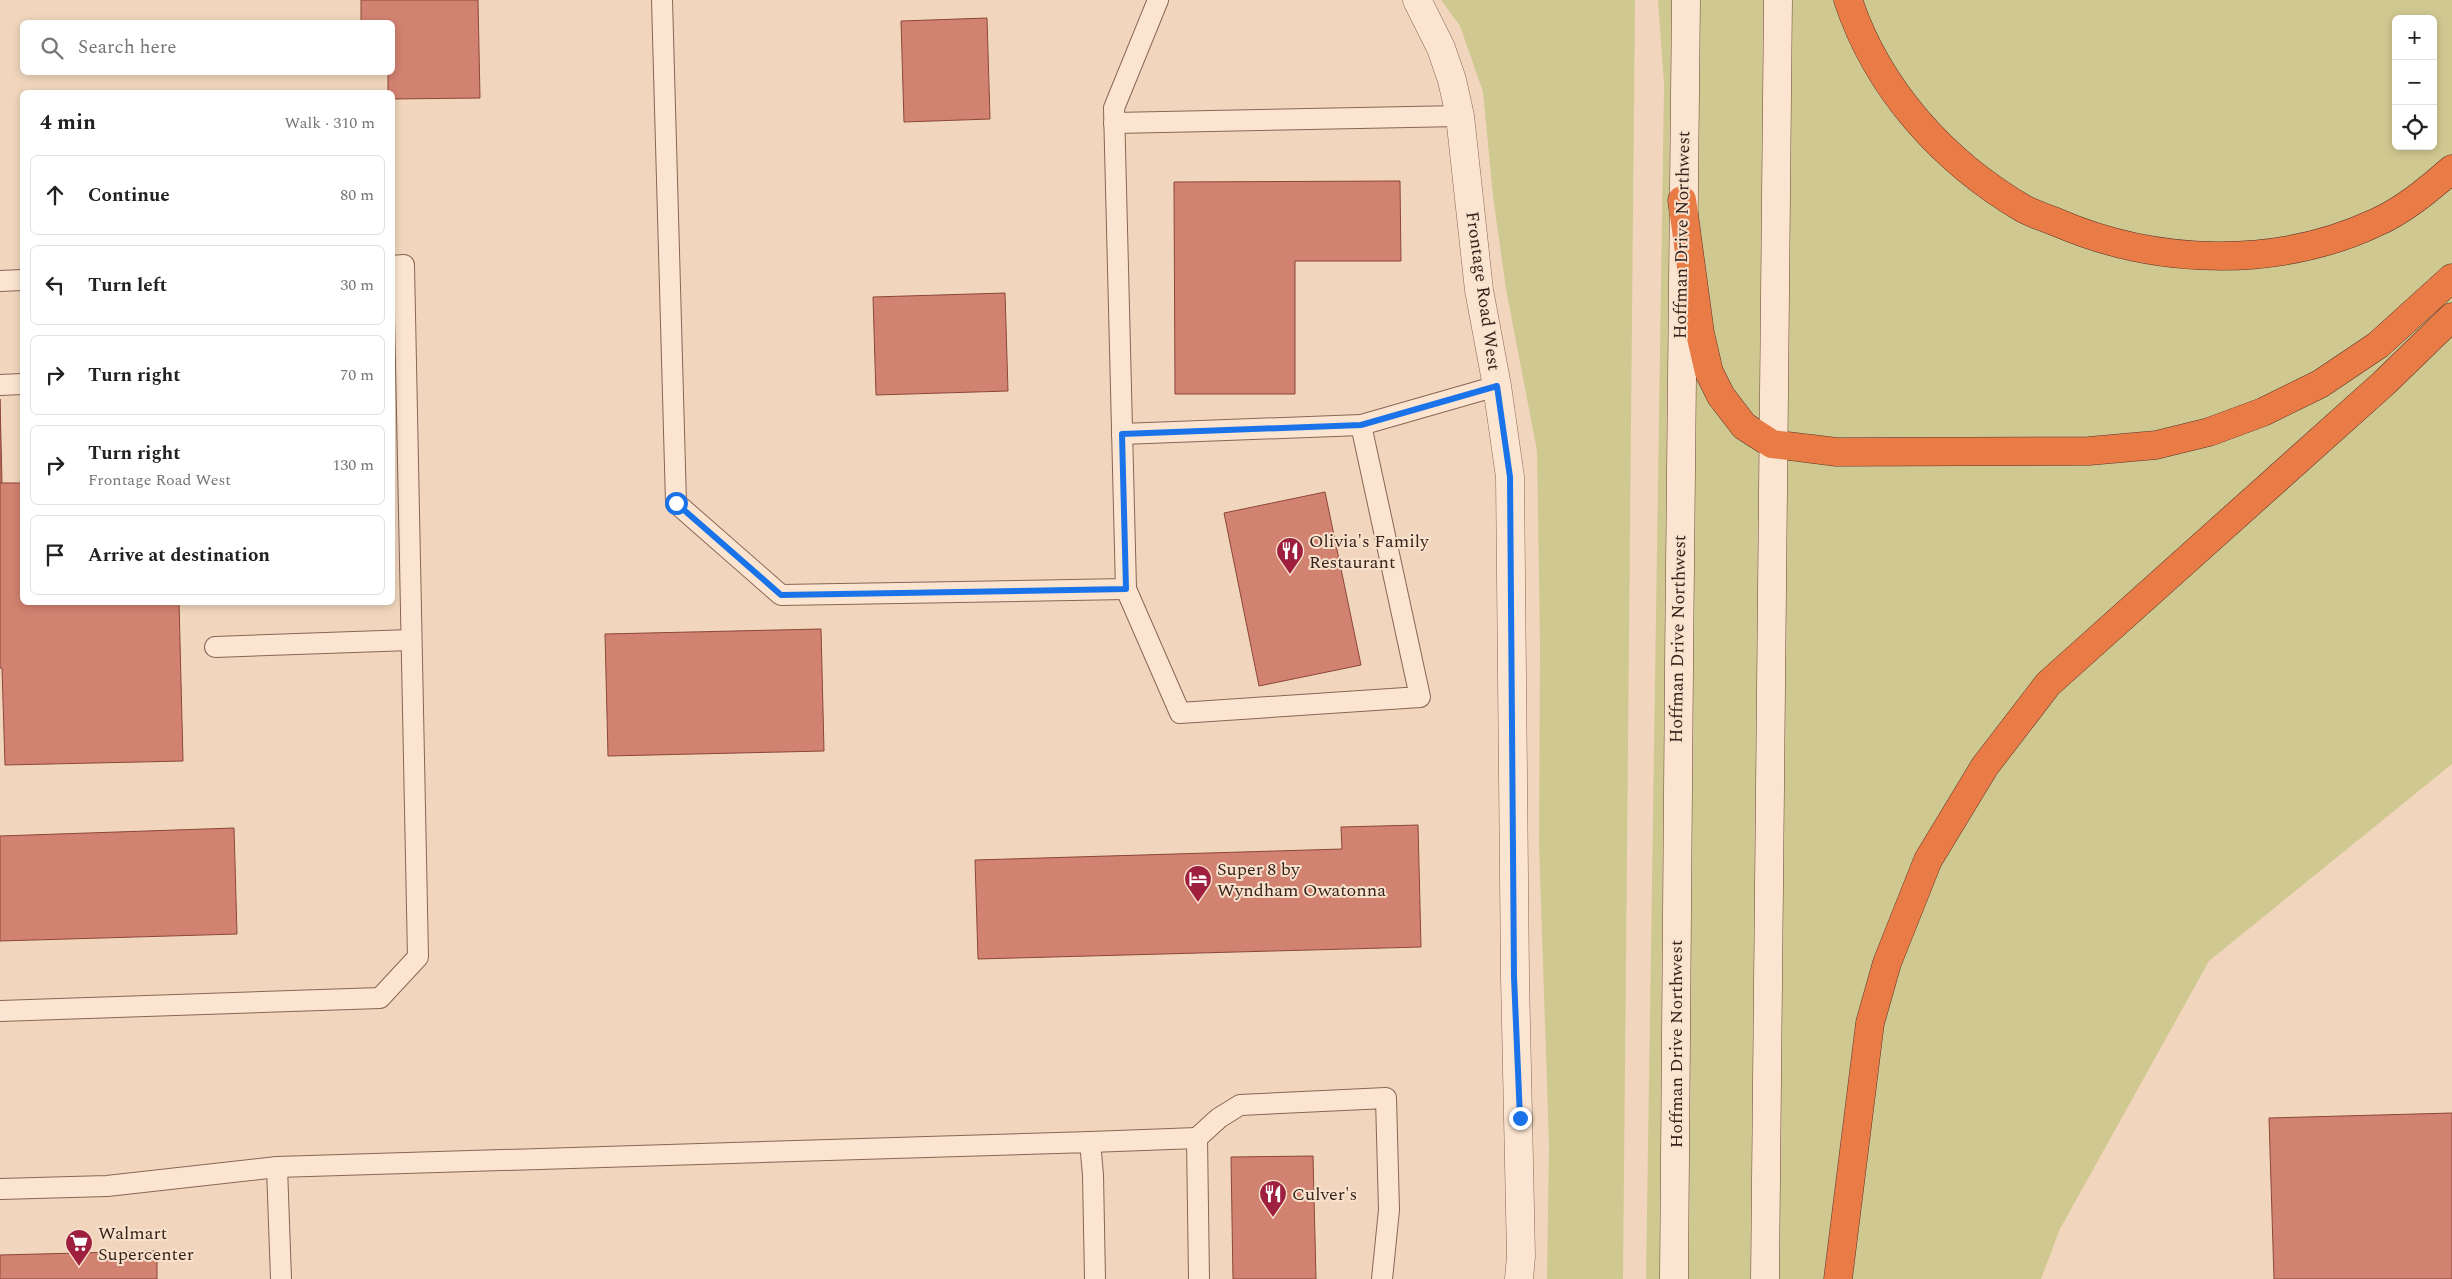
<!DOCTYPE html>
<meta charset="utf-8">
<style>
body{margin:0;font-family:Spectral,serif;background:#f2f2f2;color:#222}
.controls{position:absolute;right:15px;top:15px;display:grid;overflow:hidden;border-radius:8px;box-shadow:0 2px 8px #0003}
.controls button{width:45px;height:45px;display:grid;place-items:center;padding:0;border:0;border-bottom:1px solid #e0e0e0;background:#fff;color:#222;font:25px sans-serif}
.stop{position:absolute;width:15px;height:15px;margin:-11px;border:4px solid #1a73e8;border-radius:50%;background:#fff}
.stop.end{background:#1a73e8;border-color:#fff;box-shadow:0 1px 5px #0008}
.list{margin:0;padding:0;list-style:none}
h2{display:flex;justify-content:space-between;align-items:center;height:65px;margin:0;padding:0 20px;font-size:21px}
h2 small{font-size:16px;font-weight:400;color:#767676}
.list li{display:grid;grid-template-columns:32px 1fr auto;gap:15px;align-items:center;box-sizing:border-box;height:80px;margin:0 10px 10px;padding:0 10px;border:1px solid #e0e0e0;border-radius:8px}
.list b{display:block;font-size:19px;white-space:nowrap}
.list p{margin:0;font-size:16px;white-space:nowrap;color:#767676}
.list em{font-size:16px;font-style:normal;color:#767676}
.icon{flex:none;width:28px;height:28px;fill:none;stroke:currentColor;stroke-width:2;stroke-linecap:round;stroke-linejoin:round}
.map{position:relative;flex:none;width:2452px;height:1279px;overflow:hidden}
.search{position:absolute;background:#fff;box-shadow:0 2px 8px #0003;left:20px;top:20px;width:375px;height:55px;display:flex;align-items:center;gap:12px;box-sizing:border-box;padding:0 18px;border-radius:8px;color:#767676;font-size:19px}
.panel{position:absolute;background:#fff;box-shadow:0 2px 8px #0003;left:20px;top:90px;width:375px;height:515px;border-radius:8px}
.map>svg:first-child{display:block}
.green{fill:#d0c891;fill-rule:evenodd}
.building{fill:#d28270;stroke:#8b4739}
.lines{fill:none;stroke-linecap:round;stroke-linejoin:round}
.service-casing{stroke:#8a6555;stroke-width:22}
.tertiary-casing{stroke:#8a6555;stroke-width:29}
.secondary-casing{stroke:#6c4638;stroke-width:29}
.motorway-casing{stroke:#57352a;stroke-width:29}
.service{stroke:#fbe5d1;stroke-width:20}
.tertiary{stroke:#fbe5d1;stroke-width:28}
.secondary{stroke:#fbe5d1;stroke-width:28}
.motorway{stroke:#e87b46;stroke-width:28}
.route{stroke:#1a73e8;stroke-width:6}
.labels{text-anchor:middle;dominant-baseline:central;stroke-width:4;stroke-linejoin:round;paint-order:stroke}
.street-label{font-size:18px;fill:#38221b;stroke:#f8e2cd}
.poi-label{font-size:18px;fill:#38221b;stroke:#f8e2cd;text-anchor:start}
</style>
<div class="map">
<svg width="2452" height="1279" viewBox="0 0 2452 1279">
<rect width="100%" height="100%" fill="#f1d6bd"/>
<g class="green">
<polygon points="1441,0 1635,0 1623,1279 1547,1279 1549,1144 1539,842 1540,645 1537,451 1506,289 1493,196 1483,92 1460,26"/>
<path d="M1658 0H2452V764L2209 961 2060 1229 2041 1279H1646L1664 85ZM2396 19H2433V146H2396Z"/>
</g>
<g class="building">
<polygon points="361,0 478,0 480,98 392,99 392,92 388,92 388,72 392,72 392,22 361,22"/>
<polygon points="987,18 990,119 904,122 901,21"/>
<polygon points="1400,181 1401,261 1295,261 1295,394 1175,394 1174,182"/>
<polygon points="1005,293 1008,391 876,395 873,297"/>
<polygon points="0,399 2,483 0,483"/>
<polygon points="0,483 22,483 22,602 179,602 183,761 5,765 2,668 0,668"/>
<polygon points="1325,492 1361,665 1259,686 1224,513"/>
<polygon points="821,629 824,751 608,756 605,634"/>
<polygon points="1418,825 1421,947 978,959 975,860 1342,849 1341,827"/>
<polygon points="234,828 237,934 0,941 0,836"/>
<polygon points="2452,1113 2452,1279 2274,1279 2269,1118"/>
<polygon points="1313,1156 1316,1279 1233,1279 1231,1157"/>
<polygon points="157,1251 157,1279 0,1279 0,1255"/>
</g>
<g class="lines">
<defs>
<g id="service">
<polyline points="662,0 676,503 781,595 1126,589 1114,108 1158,0"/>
<polyline points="1114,123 1460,116"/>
<polyline points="0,281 22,280"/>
<polyline points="0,385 22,384"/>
<polyline points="1122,434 1361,425 1497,386"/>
<polyline points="1126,589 1180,713 1420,697 1361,425"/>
<polyline points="215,647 411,640"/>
<polyline points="0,1011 380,998 418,957 404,265 392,266"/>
<polyline points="1090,1142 1197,1138"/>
<polyline points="277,1167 281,1279"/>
<polyline points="0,1189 107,1186 277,1167 1090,1142 1093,1175 1095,1279"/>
<polyline points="1199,1279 1197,1138 1219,1118 1240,1105 1386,1098 1389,1210 1382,1279"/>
</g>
<polyline id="tertiary" points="1417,0 1441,48 1452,80 1460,116 1479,290 1497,386 1510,477 1515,977 1521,1256 1519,1279"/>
<g id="secondary">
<path d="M1674 1279C1680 853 1678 426 1686 0"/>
<polyline points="1765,1279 1778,0"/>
</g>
<g id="motorway">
<path d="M1848 0C1878 90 1944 162 2024 209 2034 214 2045 218 2056 222 2155 265 2276 269 2375 223 2403 211 2429 189 2452 169"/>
<polyline points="1682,200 1700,333 1709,372 1721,396 1744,426 1772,444 1837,452 2089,451 2156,445 2209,432 2263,412 2320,384 2378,345 2452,278"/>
<polyline points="1838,1279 1870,1023 1887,963 1928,860 1985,766 2048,684 2384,383 2452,317"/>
</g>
</defs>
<use href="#service" class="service-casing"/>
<use href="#tertiary" class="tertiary-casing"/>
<use href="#secondary" class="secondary-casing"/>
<use href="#motorway" class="motorway-casing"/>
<use href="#service" class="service"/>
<use href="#tertiary" class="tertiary"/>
<use href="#secondary" class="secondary"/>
<use href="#motorway" class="motorway"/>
</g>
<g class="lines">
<polyline class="route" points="676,503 781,595 1126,589 1122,434 1361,425 1497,386 1510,477 1514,977 1520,1118"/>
</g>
<defs>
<symbol id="restaurant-pin" viewBox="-11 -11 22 30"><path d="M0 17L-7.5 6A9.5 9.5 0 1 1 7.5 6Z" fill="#9e203e" stroke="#f8e2cd"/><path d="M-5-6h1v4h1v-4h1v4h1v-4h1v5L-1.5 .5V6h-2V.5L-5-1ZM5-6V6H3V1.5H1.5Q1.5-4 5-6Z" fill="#fff"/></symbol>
<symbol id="hotel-pin" viewBox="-11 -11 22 30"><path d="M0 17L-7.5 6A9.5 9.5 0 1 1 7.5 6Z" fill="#9e203e" stroke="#f8e2cd"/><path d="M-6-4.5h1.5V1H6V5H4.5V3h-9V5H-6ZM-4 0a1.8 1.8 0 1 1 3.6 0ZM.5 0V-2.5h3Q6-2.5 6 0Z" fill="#fff"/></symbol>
<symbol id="supermarket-pin" viewBox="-11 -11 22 30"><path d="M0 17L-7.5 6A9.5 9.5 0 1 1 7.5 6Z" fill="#9e203e" stroke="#f8e2cd"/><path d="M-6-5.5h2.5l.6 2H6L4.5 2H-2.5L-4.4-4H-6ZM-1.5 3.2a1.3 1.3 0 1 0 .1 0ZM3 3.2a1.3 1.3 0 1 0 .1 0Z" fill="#fff"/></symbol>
</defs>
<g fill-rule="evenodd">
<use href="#restaurant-pin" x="1274" y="535" width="32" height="43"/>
<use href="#hotel-pin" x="1182" y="863" width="32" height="43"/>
<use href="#restaurant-pin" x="1257" y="1178" width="32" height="43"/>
<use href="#supermarket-pin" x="63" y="1227" width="32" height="43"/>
</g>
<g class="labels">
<g class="street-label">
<text transform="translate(1682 235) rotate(-89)">Hoffman Drive Northwest</text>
<text transform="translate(1483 291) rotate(82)">Frontage Road West</text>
<text transform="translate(1678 639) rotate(-89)">Hoffman Drive Northwest</text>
<text transform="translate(1676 1044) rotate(-90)">Hoffman Drive Northwest</text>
</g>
<g class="poi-label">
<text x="1309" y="541">Olivia's Family<tspan x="1309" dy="21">Restaurant</tspan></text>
<text x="1217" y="869">Super 8 by<tspan x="1217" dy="21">Wyndham Owatonna</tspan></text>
<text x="1292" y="1194">Culver's</text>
<text x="98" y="1233">Walmart<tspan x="98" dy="21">Supercenter</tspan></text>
</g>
</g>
</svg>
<div class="controls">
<button>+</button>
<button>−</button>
<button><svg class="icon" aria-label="locate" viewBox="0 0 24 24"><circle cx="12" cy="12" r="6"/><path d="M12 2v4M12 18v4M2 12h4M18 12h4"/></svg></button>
</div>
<div class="stop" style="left:676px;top:503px"></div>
<div class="stop end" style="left:1520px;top:1118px"></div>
<div class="search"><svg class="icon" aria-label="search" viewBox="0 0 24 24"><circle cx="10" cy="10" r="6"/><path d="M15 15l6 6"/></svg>Search here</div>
<section class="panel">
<h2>4 min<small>Walk · 310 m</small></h2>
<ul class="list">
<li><svg class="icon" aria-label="ahead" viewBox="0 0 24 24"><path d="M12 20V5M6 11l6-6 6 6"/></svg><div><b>Continue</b></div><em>80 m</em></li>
<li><svg class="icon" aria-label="left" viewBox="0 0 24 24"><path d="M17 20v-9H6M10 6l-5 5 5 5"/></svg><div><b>Turn left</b></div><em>30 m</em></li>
<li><svg class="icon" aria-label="right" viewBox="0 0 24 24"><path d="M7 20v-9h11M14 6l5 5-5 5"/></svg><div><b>Turn right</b></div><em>70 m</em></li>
<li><svg class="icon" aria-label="right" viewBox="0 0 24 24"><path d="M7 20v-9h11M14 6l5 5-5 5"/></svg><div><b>Turn right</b><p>Frontage Road West</p></div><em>130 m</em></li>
<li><svg class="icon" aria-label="arrive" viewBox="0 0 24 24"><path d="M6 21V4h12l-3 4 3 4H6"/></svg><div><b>Arrive at destination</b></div></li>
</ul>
</section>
</div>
